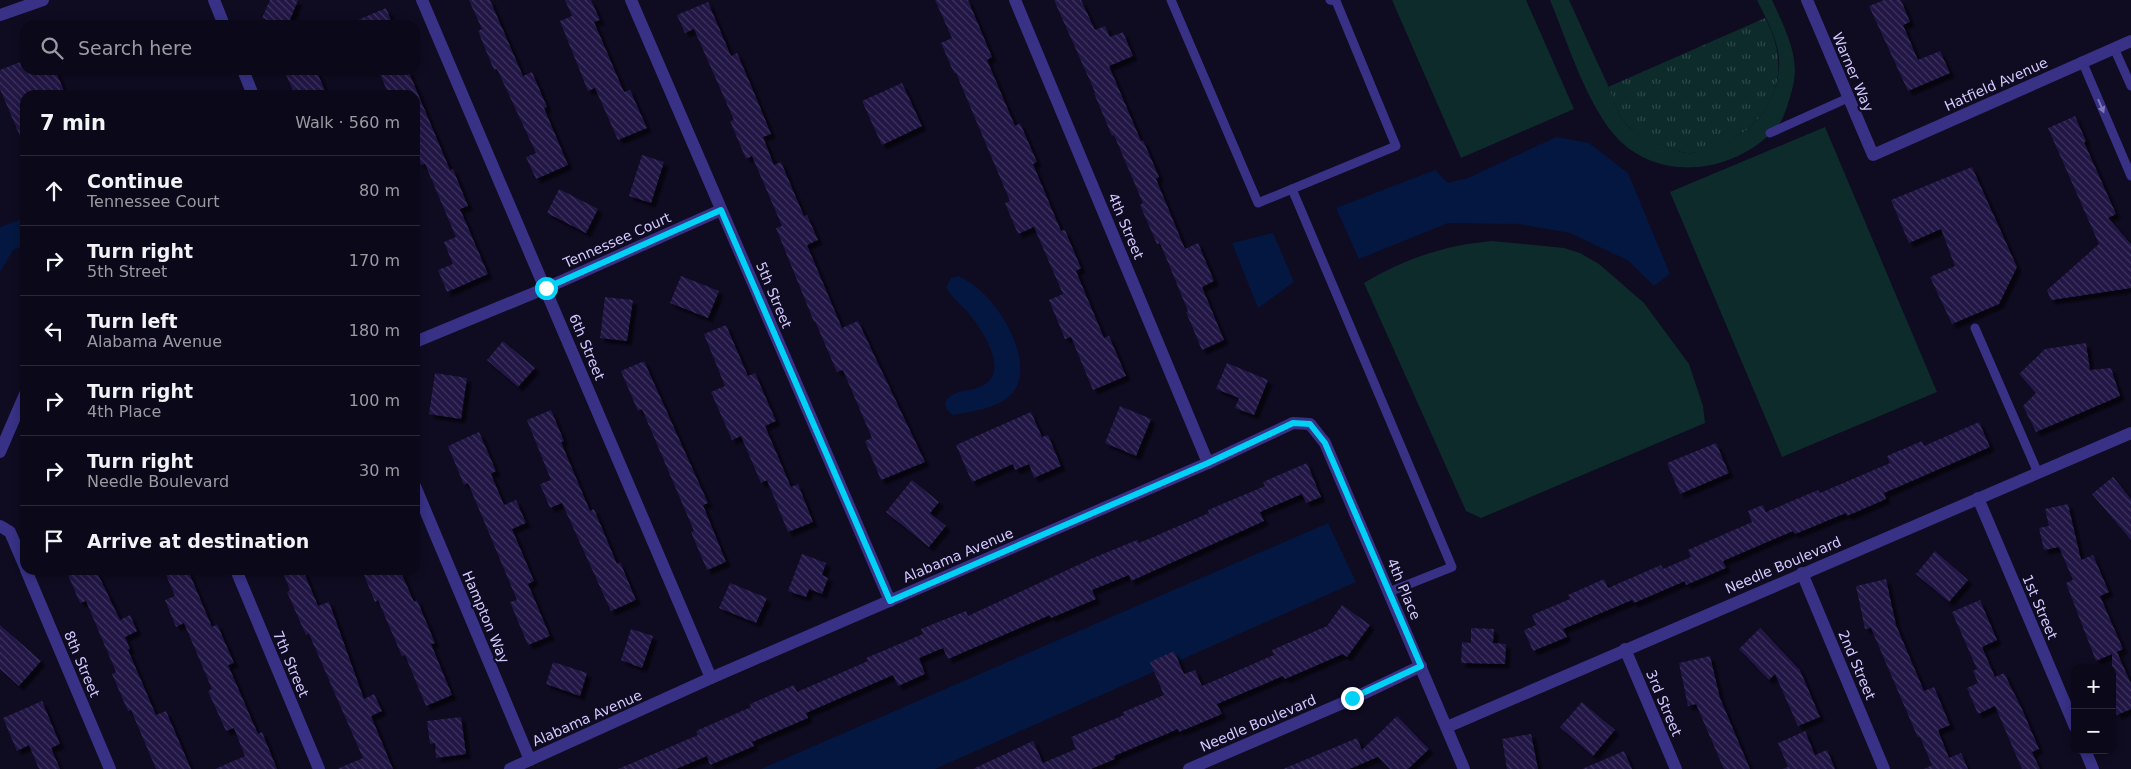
<!DOCTYPE html>
<meta charset="utf-8">
<style>
body{margin:0;font-family:"DejaVu Sans",sans-serif;background:#141122;color:#f1f3f6}
.controls{position:absolute;right:15px;bottom:15px;display:grid;overflow:hidden;border-radius:10px;box-shadow:0 2px 8px #0003}
.controls button{width:45px;height:45px;display:grid;place-items:center;padding:0;border:0;border-bottom:1px solid #2b2938;background:#0b0819;color:#f1f3f6;font:25px sans-serif}
.stop{position:absolute;width:15px;height:15px;margin:-11px;border:4px solid #00d2f5;border-radius:50%;background:#fff}
.stop.end{background:#00d2f5;border-color:#fff;box-shadow:0 1px 5px #0008}
.list{margin:0;padding:0;list-style:none}
h2{display:flex;justify-content:space-between;align-items:center;height:65px;margin:0;padding:0 20px;font-size:21px}
h2 small{font-size:16px;font-weight:400;color:#9a9aa2}
.list li{display:grid;grid-template-columns:32px 1fr auto;gap:15px;align-items:center;box-sizing:border-box;height:70px;padding:0 20px;border-top:1px solid #2b2938}
.list b{display:block;font-size:19px;white-space:nowrap}
.list p{margin:0;font-size:16px;white-space:nowrap;color:#9a9aa2}
.list em{font-size:16px;font-style:normal;color:#9a9aa2}
.icon{flex:none;width:28px;height:28px;fill:none;stroke:currentColor;stroke-width:2;stroke-linecap:round;stroke-linejoin:round}
.map{position:relative;flex:none;width:2131px;height:769px;overflow:hidden}
.search{position:absolute;background:#0b0819;box-shadow:0 2px 8px #0003;left:20px;top:20px;width:400px;height:55px;display:flex;align-items:center;gap:12px;box-sizing:border-box;padding:0 18px;border-radius:15px;color:#9a9aa2;font-size:19px}
.panel{position:absolute;background:#0b0819;box-shadow:0 2px 8px #0003;left:20px;top:90px;width:400px;height:485px;border-radius:15px}
.map>svg:first-child{display:block}
.grass{fill:url(#grass-tufts)}
.garden{fill:#0d2b2b}
.water{fill:#041740}
.building{fill:url(#building-back-hatch);filter:url(#shadow)}
.lines{fill:none;stroke-linecap:round;stroke-linejoin:round}
.service{stroke:#383185;stroke-width:9}
.minor{stroke:#383185;stroke-width:12}
.tertiary{stroke:#383185;stroke-width:12}
.oneway{fill:#7e76bc}
.route{stroke:#00d2f5;stroke-width:6}
.labels{text-anchor:middle;dominant-baseline:central;stroke-width:4.5;stroke-linejoin:round;paint-order:stroke}
.street-label{font-size:14px;fill:#d3caff;stroke:#0f0b21}
</style>
<div class="map">
<svg width="2131" height="769" viewBox="0 0 2131 769">
<defs>
<pattern id="grass-tufts" width="24" height="20" patternUnits="userSpaceOnUse" patternTransform="scale(1.25)"><rect width="24" height="20" fill="#0d2b2b"/><path d="M3 7l-1-3M5 7V3M7 7l1-3M15 17l-1-3M17 17v-4M19 17l1-3" fill="none" stroke="#2f484b"/></pattern>
<pattern id="building-back-hatch" width="6" height="6" patternUnits="userSpaceOnUse" patternTransform="scale(1.25)"><rect width="6" height="6" fill="#201544"/><path d="M-1 5l2 2M0 0l6 6M5-1l2 2" fill="none" stroke="#403660"/></pattern>
<filter id="shadow"><feDropShadow dx="4.5" dy="4.5" stdDeviation="1" flood-color="#0009"/></filter>
</defs>
<rect width="100%" height="100%" fill="#0f0b21"/>
<path class="grass" d="M1765 18C1793 68 1776 120 1724 144 1715 148 1698 154 1688 153 1674 152 1643 139 1632 130 1619 120 1614 101 1608 87Z"/>
<g class="garden">
<polygon points="1392,0 1526,0 1574,109 1461,158"/>
<path d="M1550 0H1569C1582 28 1594 56 1607 83 1614 99 1618 119 1632 130 1643 138 1674 152 1688 153 1693 154 1701 151 1706 149 1746 140 1776 110 1779 68 1781 44 1767 21 1757 0H1772C1782 22 1799 54 1794 80 1793 89 1785 116 1780 123 1743 170 1667 185 1621 142 1588 110 1568 43 1550 0Z"/>
<polygon points="1825,127 1937,392 1782,457 1670,192"/>
<path d="M1492 241 1564 248 1580 253 1599 264 1644 303 1689 364 1703 406 1705 423 1481 518 1466 511 1364 283C1404 259 1445 245 1492 241Z"/>
</g>
<g class="water">
<polygon points="1556,137 1589,143 1628,173 1670,274 1654,286 1629,261 1570,233 1519,224 1448,223 1359,259 1336,208 1435,170 1448,183 1468,178"/>
<polygon points="25,218 25,245 13,250 0,272 0,227"/>
<polygon points="1273,233 1294,282 1258,308 1232,243"/>
<path d="M958 276C991 289 1032 349 1017 386 1007 408 973 411 953 415L947 410 945 403C953 388 968 393 982 386 1010 372 984 333 971 316 963 305 952 299 946 287L951 278Z"/>
<polygon points="1328,523 1356,582 935,769 761,769"/>
</g>
<g class="building">
<polygon points="270,0 298,0 288,25 279,25 262,18"/>
<polygon points="469,0 490,0 523,76 532,72 547,107 544,108 568,165 536,179 526,157 536,153 497,69 494,70 478,31 482,29"/>
<polygon points="565,0 591,0 600,20 594,22 624,92 630,90 647,128 618,140 595,88 588,91 560,21 572,16"/>
<polygon points="935,0 968,0 992,57 987,60 1015,126 1020,123 1037,162 1033,164 1061,231 1065,230 1081,268 1076,271 1104,338 1109,336 1126,376 1093,390 1071,337 1065,339 1049,300 1063,294 1034,227 1018,234 1005,203 1010,201 956,73 954,73 941,43 952,38"/>
<polygon points="1054,0 1081,0 1095,30 1105,26 1110,37 1123,32 1133,56 1109,66 1141,141 1143,140 1159,177 1156,179 1185,249 1198,243 1214,281 1202,287 1224,340 1202,350 1186,312 1188,311 1160,243 1157,244 1140,205 1143,203 1114,135 1112,136 1094,93 1095,92"/>
<polygon points="1884,0 1901,0 1910,22 1903,25 1918,60 1940,51 1950,73 1908,91 1869,6"/>
<polygon points="708,2 731,56 737,53 753,90 771,134 763,137 774,165 781,162 804,216 807,215 818,240 807,245 842,328 858,321 925,462 881,480 865,441 872,438 843,370 837,372 815,321 814,322 776,228 782,226 752,156 746,159 730,121 734,120 694,29 685,33 677,15"/>
<polygon points="386,8 393,25 346,25"/>
<polygon points="25,60 25,70 55,70 66,95 25,95 25,148 0,89 0,70"/>
<polygon points="284,70 316,70 327,95 295,95"/>
<polygon points="389,70 408,70 450,170 453,169 468,206 460,209 488,274 447,292 438,270 453,264 444,242 456,237 425,164 421,165 415,150 415,95 389,95 380,74"/>
<polygon points="902,83 922,126 882,145 862,101"/>
<polygon points="2075,116 2086,141 2084,142 2116,214 2108,218 2131,244 2131,288 2051,300 2047,290 2099,244 2048,128"/>
<polygon points="642,155 664,162 651,203 629,196"/>
<polygon points="1972,167 2017,267 1999,304 1952,324 1930,277 1955,266 1941,229 1909,243 1891,200"/>
<polygon points="559,189 598,209 586,233 547,213"/>
<polygon points="681,276 719,291 708,318 670,303"/>
<polygon points="605,297 633,300 627,341 600,338"/>
<polygon points="726,325 748,376 755,373 776,421 765,426 791,487 798,484 813,522 788,532 767,480 761,483 741,436 732,440 711,392 725,386 704,334"/>
<polygon points="503,341 535,368 518,387 487,360"/>
<polygon points="2086,343 2090,370 2111,368 2120,396 2036,432 2023,406 2036,393 2019,374 2045,349"/>
<polygon points="644,361 708,503 703,505 726,562 707,570 691,532 694,531 642,409 638,411 621,371"/>
<polygon points="1227,363 1268,380 1254,415 1235,408 1239,398 1216,389"/>
<polygon points="435,373 467,378 461,419 429,414"/>
<polygon points="1120,406 1151,419 1136,456 1105,443"/>
<polygon points="551,410 564,441 561,442 590,511 594,509 617,564 620,562 636,600 611,611 562,503 550,508 540,484 551,480 527,420"/>
<polygon points="1031,412 1042,437 1048,435 1061,466 1034,478 1029,464 1015,470 1013,464 972,482 956,445"/>
<polygon points="1979,422 1990,447 1884,493 1886,499 1847,516 1846,513 1795,534 1793,531 1723,561 1726,568 1686,585 1685,581 1634,603 1632,600 1563,629 1567,637 1533,651 1524,630 1536,625 1532,615 1570,599 1568,595 1604,579 1608,588 1661,565 1663,569 1691,557 1688,550 1752,522 1748,511 1763,505 1766,512 1818,490 1820,493 1890,463 1887,456 1922,441 1924,446"/>
<polygon points="479,432 496,471 491,474 504,505 516,500 526,523 512,529 534,581 528,584 550,636 528,645 510,602 517,600 468,483 464,485 448,446"/>
<polygon points="1716,443 1729,473 1680,494 1667,463"/>
<polygon points="1307,463 1321,497 1306,503 1302,494 1260,512 1264,521 1131,581 1129,575 1092,590 1096,599 1051,618 1050,615 948,659 943,648 919,658 925,674 898,686 893,675 806,713 808,718 752,742 754,746 710,765 707,756 676,769 618,769 698,735 696,731 751,707 750,704 794,685 797,692 868,661 866,658 923,634 921,629 966,611 968,616 1093,558 1137,540 1139,543 1209,513 1208,510 1265,486 1263,482"/>
<polygon points="2113,477 2131,499 2131,540 2092,494"/>
<polygon points="912,480 939,502 930,513 946,526 929,547 886,512"/>
<polygon points="2068,504 2081,560 2093,555 2109,592 2100,596 2123,649 2117,652 2131,684 2131,709 2117,715 2112,704 2112,654 2096,661 2066,583 2073,580 2059,547 2044,550 2039,528 2049,526 2045,509"/>
<polygon points="1935,551 1968,580 1949,602 1916,574"/>
<polygon points="802,554 826,563 822,575 828,578 822,594 809,589 806,597 788,591"/>
<polygon points="66,570 96,570 120,620 130,615 137,631 125,637 130,649 128,650 156,715 166,711 191,769 156,769 131,710 128,711 112,674 116,672 86,601 80,603"/>
<polygon points="164,570 188,570 212,627 217,624 234,663 228,665 258,734 262,732 277,769 215,769 245,756 234,728 226,731 208,691 212,689 184,623 176,627 165,600 175,596"/>
<polygon points="282,570 303,570 318,606 329,602 364,699 374,694 382,711 371,716 393,769 337,769 363,758 309,634 306,635 287,592 290,590"/>
<polygon points="362,570 400,570 414,602 417,600 435,643 431,644 452,695 426,706 405,655 402,656 378,600 375,602"/>
<polygon points="1886,579 1896,625 1924,691 1934,687 1950,725 1938,730 1949,758 1961,753 1968,769 1924,769 1932,765 1920,737 1918,738 1871,628 1865,629 1856,586"/>
<polygon points="730,583 767,598 756,623 719,608"/>
<polygon points="1980,600 1997,640 1982,647 1995,677 2004,673 2022,709 2039,749 2032,752 2040,769 2022,769 1995,706 1978,714 1967,688 1978,683 1973,671 1977,669 1952,612"/>
<polygon points="1342,605 1370,625 1347,657 1343,654 1285,679 1283,676 1217,704 1222,714 1179,732 1178,729 1114,756 1115,759 1091,769 973,769 1033,741 1043,763 1076,749 1071,737 1124,715 1123,712 1164,695 1150,662 1174,651 1184,674 1195,670 1202,686 1274,655 1272,650 1327,626"/>
<polygon points="0,625 41,661 19,686 0,669"/>
<polygon points="1471,628 1494,629 1493,643 1506,644 1505,664 1461,663 1462,642 1471,643"/>
<polygon points="1760,628 1800,670 1820,717 1798,726 1775,674 1769,680 1739,649"/>
<polygon points="631,629 653,636 642,668 621,660"/>
<polygon points="1710,656 1720,698 1750,769 1724,769 1696,704 1688,706 1679,663"/>
<polygon points="553,662 587,673 580,696 546,684"/>
<polygon points="42,701 60,744 51,748 60,769 39,769 29,745 17,751 3,718"/>
<polygon points="1582,702 1615,730 1593,756 1560,727"/>
<polygon points="1397,716 1429,749 1408,769 1390,769 1378,757 1349,769 1283,769 1357,738 1362,750"/>
<polygon points="461,717 466,754 436,758 435,743 430,744 427,721"/>
<polygon points="1805,731 1815,755 1827,750 1835,769 1782,769 1788,767 1778,743"/>
<polygon points="1531,734 1538,769 1507,769 1502,739"/>
<polygon points="1624,751 1632,769 1582,769"/>
</g>
<g class="lines">
<g class="service">
<polyline points="1171,0 1258,203 1396,146 1336,1 1330,0"/>
<polyline points="2114,48 2131,86"/>
<polyline points="2082,61 2131,176"/>
<polyline points="1770,133 1848,98"/>
<polyline points="1292,189 1452,567 1389,592"/>
<polyline points="1975,328 2038,473"/>
</g>
<g class="minor">
<polyline points="214,0 224,25"/>
<polyline points="422,0 711,678"/>
<polyline points="631,0 890,601"/>
<polyline points="1015,0 1208,463"/>
<polyline points="1807,0 1873,155 2131,41"/>
<polyline points="243,70 253,95"/>
<polyline points="415,342 546,288 721,210"/>
<polyline points="0,452 25,394"/>
<polyline points="415,486 530,760"/>
<polyline points="1978,498 2075,727"/>
<polyline points="0,526 10,532 25,567"/>
<polyline points="26,570 110,769"/>
<polyline points="236,570 319,769"/>
<polyline points="1802,573 1884,769"/>
<polyline points="1625,649 1676,769"/>
<polyline points="1447,727 2131,433"/>
<polyline points="2085,750 2093,769"/>
<polyline points="510,769 711,678 1208,463 1293,423 1310,424 1325,443 1464,769"/>
<polyline points="1189,769 1352,699 1421,666"/>
</g>
<polyline class="tertiary" points="0,15 43,0"/>
</g>
<defs><path id="oneway-solid" d="M-6-.8H1V-3.2L6.5 0L1 3.2V.8H-6Z" transform="scale(1.25)"/></defs>
<use class="oneway" href="#oneway-solid" transform="translate(2101 106) rotate(67)"/>
<g class="lines">
<polyline class="route" points="546,288 721,210 890,601 1208,463 1293,423 1310,424 1325,443 1421,666 1352,698"/>
</g>
<g class="labels">
<g class="street-label">
<text transform="translate(1853 72) rotate(67)">Warner Way</text>
<text transform="translate(1996 84) rotate(-24)">Hatfield Avenue</text>
<text transform="translate(1126 226) rotate(67)">4th Street</text>
<text transform="translate(617 240) rotate(-24)">Tennessee Court</text>
<text transform="translate(774 295) rotate(67)">5th Street</text>
<text transform="translate(587 347) rotate(67)">6th Street</text>
<text transform="translate(958 555) rotate(-23)">Alabama Avenue</text>
<text transform="translate(1783 565) rotate(-23)">Needle Boulevard</text>
<text transform="translate(1404 589) rotate(67)">4th Place</text>
<text transform="translate(2040 607) rotate(67)">1st Street</text>
<text transform="translate(486 617) rotate(67)">Hampton Way</text>
<text transform="translate(82 664) rotate(67)">8th Street</text>
<text transform="translate(291 664) rotate(67)">7th Street</text>
<text transform="translate(1857 665) rotate(67)">2nd Street</text>
<text transform="translate(1664 703) rotate(67)">3rd Street</text>
<text transform="translate(587 718) rotate(-24)">Alabama Avenue</text>
<text transform="translate(1258 723) rotate(-23)">Needle Boulevard</text>
</g>
</g>
</svg>
<div class="controls">
<button>+</button>
<button>−</button>
</div>
<div class="stop" style="left:546px;top:288px"></div>
<div class="stop end" style="left:1352px;top:698px"></div>
<div class="search"><svg class="icon" aria-label="search" viewBox="0 0 24 24"><circle cx="10" cy="10" r="6"/><path d="M15 15l6 6"/></svg>Search here</div>
<section class="panel">
<h2>7 min<small>Walk · 560 m</small></h2>
<ul class="list">
<li><svg class="icon" aria-label="ahead" viewBox="0 0 24 24"><path d="M12 20V5M6 11l6-6 6 6"/></svg><div><b>Continue</b><p>Tennessee Court</p></div><em>80 m</em></li>
<li><svg class="icon" aria-label="right" viewBox="0 0 24 24"><path d="M7 20v-9h11M14 6l5 5-5 5"/></svg><div><b>Turn right</b><p>5th Street</p></div><em>170 m</em></li>
<li><svg class="icon" aria-label="left" viewBox="0 0 24 24"><path d="M17 20v-9H6M10 6l-5 5 5 5"/></svg><div><b>Turn left</b><p>Alabama Avenue</p></div><em>180 m</em></li>
<li><svg class="icon" aria-label="right" viewBox="0 0 24 24"><path d="M7 20v-9h11M14 6l5 5-5 5"/></svg><div><b>Turn right</b><p>4th Place</p></div><em>100 m</em></li>
<li><svg class="icon" aria-label="right" viewBox="0 0 24 24"><path d="M7 20v-9h11M14 6l5 5-5 5"/></svg><div><b>Turn right</b><p>Needle Boulevard</p></div><em>30 m</em></li>
<li><svg class="icon" aria-label="arrive" viewBox="0 0 24 24"><path d="M6 21V4h12l-3 4 3 4H6"/></svg><div><b>Arrive at destination</b></div></li>
</ul>
</section>
</div>
